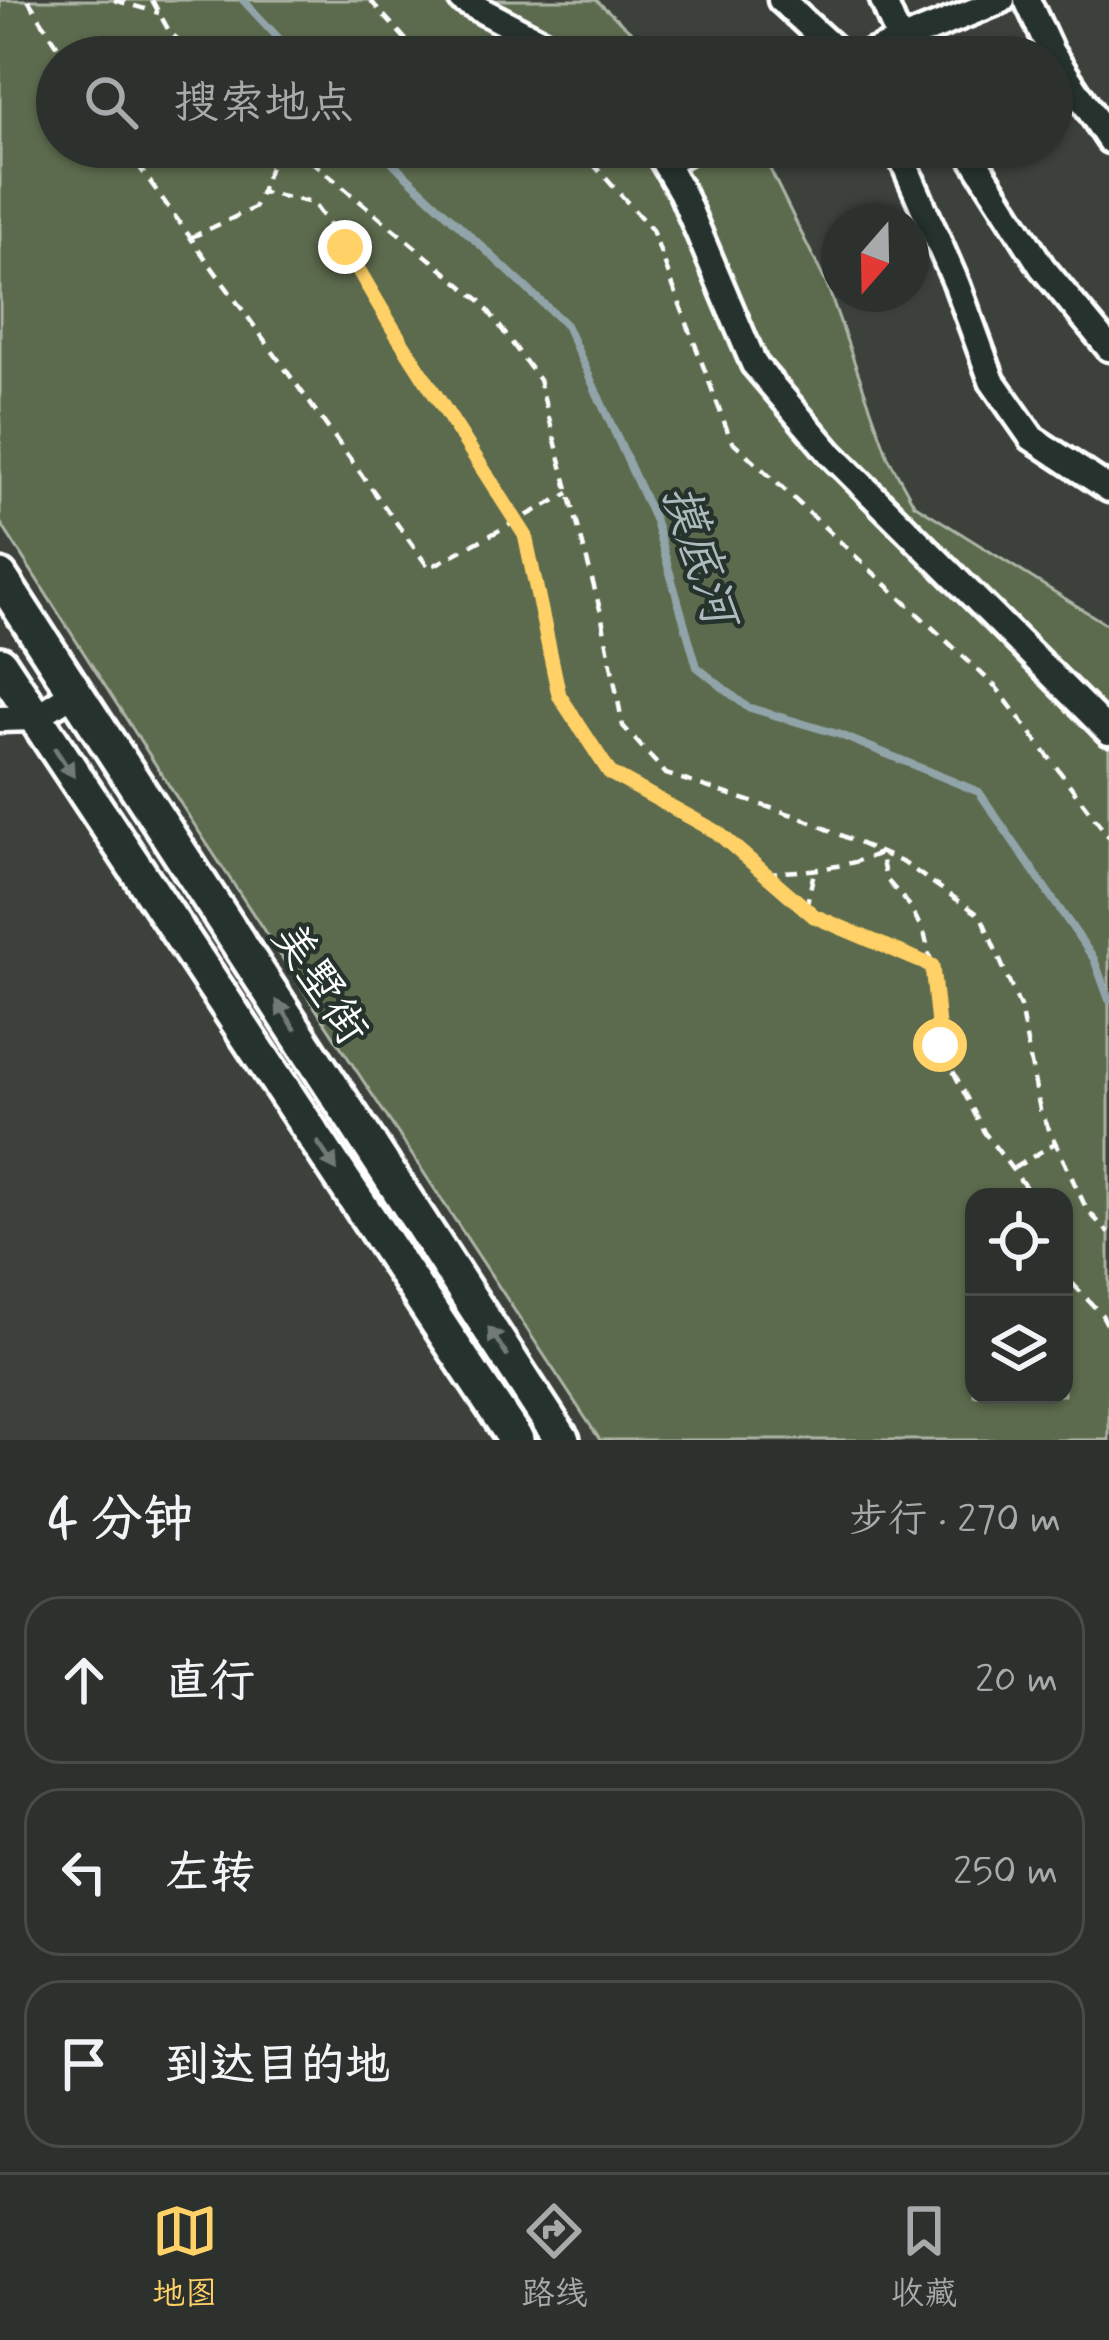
<!DOCTYPE html>
<html lang="zh">
<meta charset="utf-8">
<style>
body{margin:0;font-family:Mynerve,"LXGW WenKai TC",sans-serif;background:#353935;color:#f1f3f6}
.controls{position:absolute;right:36px;bottom:36px;display:grid;overflow:hidden;border-radius:24px;box-shadow:0 3px 9px #0004}
.controls button{width:108px;height:108px;display:grid;place-items:center;padding:0;border:0;border-bottom:3px solid #484c49;background:#2d312d;color:#f1f3f6;font:60px sans-serif}
.compass{position:absolute;left:821px;top:204px;width:108px;height:108px;border-radius:50%;background:#2d312d;box-shadow:0 3px 9px #0004;rotate:200deg}
.stop{position:absolute;width:36px;height:36px;margin:-27px;border:9px solid #ffd166;border-radius:50%;background:#fff}
.stop.end{background:#ffd166;border-color:#fff;box-shadow:0 3px 12px #0008}
.list{margin:0;padding:0;list-style:none}
h2{display:flex;justify-content:space-between;align-items:center;height:156px;margin:0;padding:0 48px;font-size:51px}
h2 small{font-size:39px;font-weight:400;color:#a7a9aa}
.list li{display:grid;grid-template-columns:78px 1fr auto;gap:36px;align-items:center;box-sizing:border-box;height:168px;margin:0 24px 24px;padding:0 24px;border:3px solid #484c49;border-radius:36px}
.list b{display:block;font-size:45px;white-space:nowrap}
.list em{font-size:39px;font-style:normal;color:#a7a9aa}
.icon{flex:none;width:66px;height:66px;fill:none;stroke:currentColor;stroke-width:2;stroke-linecap:round;stroke-linejoin:round}
.map{position:relative;flex:none;width:1109px;height:1440px;overflow:hidden}
.search{position:absolute;background:#2d312d;box-shadow:0 3px 9px #0004;left:36px;right:36px;top:36px;height:132px;display:flex;align-items:center;gap:30px;box-sizing:border-box;padding:0 42px;border-radius:66px;color:#a7a9aa;font-size:45px}
.sheet{height:732px;background:#2d312d}
nav{display:flex;justify-content:space-around;align-items:center;box-sizing:border-box;height:168px;border-top:3px solid #484c49;background:#2d312d;font-size:33px;color:#a7a9aa}
nav a{display:grid;justify-items:center;gap:6px}
nav .on{color:#ffd166}
.map>svg:first-child{display:block}
.green{fill:#5c6b4e;stroke:#aeb5a6;stroke-width:3;fill-rule:evenodd}
.lines{fill:none;stroke-linecap:round;stroke-linejoin:round}
.stream{stroke:#91a4a9;stroke-width:8}
.street-casing{stroke:#fff;stroke-width:33}
.secondary-casing{stroke:#fff;stroke-width:42}
.path{stroke:#fff;stroke-width:4.5;stroke-dasharray:12 9;stroke-linecap:butt}
.street{stroke:#26332d;stroke-width:24}
.secondary{stroke:#26332d;stroke-width:33}
.oneway{fill:#727a76}
.route{stroke:#ffd166;stroke-width:15}
.labels{text-anchor:middle;dominant-baseline:central;stroke-width:9;stroke-linejoin:round;paint-order:stroke}
.street-label{font-size:45px;fill:#fff;stroke:#26332d}
.water-label{font-size:48px;font-style:italic;fill:#adbbbe;stroke:#26332d}
</style>
<div class="map">
<svg width="1109" height="1440" viewBox="0 0 1109 1440">
<rect width="100%" height="100%" fill="#3c413c"/>
<filter id="ink" filterUnits="userSpaceOnUse"><feTurbulence type="fractalNoise" baseFrequency=".00833" numOctaves="2"/><feDisplacementMap in="SourceGraphic" scale="24" xChannelSelector="R" yChannelSelector="G"/><feConvolveMatrix kernelMatrix="1 2 1 2 8 2 1 2 1" color-interpolation-filters="sRGB"/></filter>
<g filter="url(#ink)">
<path class="green" d="M0 0H596L659 57H57V147H755L762 153 827 285 888 457 914 504 1109 626V1440H600L186 812 0 522ZM974 1197H1064V1395H974Z"/>
<g class="lines">
<g class="stream">
<polyline points="243,0 296,57"/>
<polyline points="378,147 401,171 566,325 655,521 697,667 747,707 838,734 979,792 1094,959 1109,1000"/>
</g>
<defs>
<g id="street">
<polyline points="462,0 555,49 564,57"/>
<polyline points="781,0 843,57"/>
<polyline points="883,0 900,41 910,57"/>
<polyline points="1027,0 1051,52 1109,140"/>
<polyline points="861,57 1002,0"/>
<polyline points="655,147 682,193 754,364 831,454 1109,732"/>
<polyline points="897,147 957,285 992,381 1032,438 1109,489"/>
<polyline points="966,147 1042,267 1109,348"/>
<polyline points="665,163 694,147"/>
<polyline points="0,719 34,718 75,692"/>
</g>
<g id="secondary">
<polyline points="0,577 562,1440"/>
<polyline points="0,664 516,1440"/>
</g>
</defs>
<use href="#street" class="street-casing"/>
<use href="#secondary" class="secondary-casing"/>
<g class="path">
<polyline points="28,0 65,57"/>
<polyline points="114,0 159,13"/>
<polyline points="152,0 169,31 195,57"/>
<polyline points="370,0 418,53 425,57"/>
<polyline points="125,147 429,568 569,493"/>
<polyline points="277,147 261,192 313,203 345,247 392,327 525,535 559,695 610,773 717,832 815,915 932,966 940,1045 984,1132 1033,1197"/>
<polyline points="294,147 482,302 539,380 601,613 623,726 666,774 802,818 904,863 981,916 1020,1007 1040,1110 1087,1210 1109,1233"/>
<polyline points="578,147 652,230 731,440 996,687 1109,837"/>
<polyline points="190,238 254,208 261,192"/>
<path d="M765 873C805 871 843 869 880 853L886 879 910 906 925 936 932 966"/>
<polyline points="806,908 814,872"/>
<polyline points="1014,1168 1055,1143"/>
<polyline points="1064,1264 1073,1284 1102,1315 1109,1328"/>
</g>
<use href="#street" class="street"/>
<use href="#secondary" class="secondary"/>
</g>
<defs><path id="oneway-solid" d="M-6-.8H1V-3.2L6.5 0L1 3.2V.8H-6Z" transform="scale(3)"/></defs>
<g class="oneway">
<use href="#oneway-solid" transform="translate(64 762) rotate(56)"/>
<use href="#oneway-solid" transform="translate(286 1015) rotate(-123)"/>
<use href="#oneway-solid" transform="translate(327 1156) rotate(56)"/>
<use href="#oneway-solid" transform="translate(498 1342) rotate(-123)"/>
</g>
</g>
<g class="lines" filter="url(#ink)">
<polyline class="route" points="345,247 392,327 525,535 559,695 610,773 717,832 814,916 932,966 940,1045"/>
</g>
<g class="labels">
<g class="street-label">
<text transform="translate(319 984) rotate(57)">美墅街</text>
</g>
<g class="water-label">
<text transform="translate(698 555) rotate(72)">摸底河</text>
</g>
</g>
</svg>
<div class="controls">
<button><svg class="icon" aria-label="locate" viewBox="0 0 24 24"><circle cx="12" cy="12" r="6"/><path d="M12 2v4M12 18v4M2 12h4M18 12h4"/></svg></button>
<button><svg class="icon" aria-label="layers" viewBox="0 0 24 24"><path d="M12 4l9 5-9 5-9-5zM3 14l9 5 9-5"/></svg></button>
</div>
<svg class="compass" viewBox="-18 -18 36 36"><path d="M0-13l5 13h-10z" fill="#e53935"/><path d="M0 13l5-13h-10z" fill="#a7a9aa"/></svg>
<div class="stop" style="left:940px;top:1045px"></div>
<div class="stop end" style="left:345px;top:247px"></div>
<div class="search"><svg class="icon" aria-label="search" viewBox="0 0 24 24"><circle cx="10" cy="10" r="6"/><path d="M15 15l6 6"/></svg>搜索地点</div>
</div>
<section class="sheet">
<h2>4 分钟<small>步行 · 270 m</small></h2>
<ul class="list">
<li><svg class="icon" aria-label="ahead" viewBox="0 0 24 24"><path d="M12 20V5M6 11l6-6 6 6"/></svg><div><b>直行</b></div><em>20 m</em></li>
<li><svg class="icon" aria-label="left" viewBox="0 0 24 24"><path d="M17 20v-9H6M10 6l-5 5 5 5"/></svg><div><b>左转</b></div><em>250 m</em></li>
<li><svg class="icon" aria-label="arrive" viewBox="0 0 24 24"><path d="M6 21V4h12l-3 4 3 4H6"/></svg><div><b>到达目的地</b></div></li>
</ul>
</section>
<nav>
<a class="on"><svg class="icon" aria-label="map" viewBox="0 0 24 24"><path d="M3 6l6-2 6 2 6-2v14l-6 2-6-2-6 2zM9 4v14M15 6v14"/></svg>地图</a>
<a><svg class="icon" aria-label="directions" viewBox="0 0 24 24"><path d="M12 3l9 9-9 9-9-9zM9 14v-3h6M13 9l2 2-2 2"/></svg>路线</a>
<a><svg class="icon" aria-label="saved" viewBox="0 0 24 24"><path d="M7 4h10v16l-5-4-5 4z"/></svg>收藏</a>
</nav>
